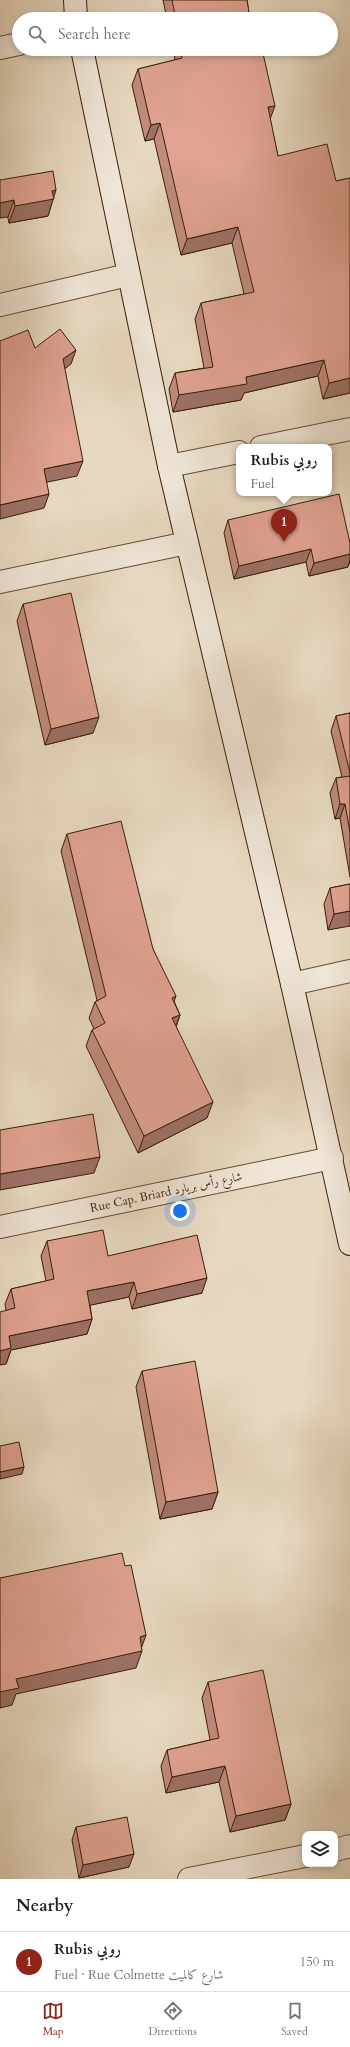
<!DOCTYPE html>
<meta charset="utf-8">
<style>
body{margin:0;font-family:Cardo,Amiri,serif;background:#f6f6f6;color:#202124}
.controls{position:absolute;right:12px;bottom:12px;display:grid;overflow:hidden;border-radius:8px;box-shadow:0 2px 6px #0003}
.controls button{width:36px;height:36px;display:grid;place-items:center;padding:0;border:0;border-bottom:1px solid #e0e0e0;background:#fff;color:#202124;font:20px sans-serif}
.you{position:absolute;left:180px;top:1211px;width:14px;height:14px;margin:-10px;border:3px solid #fff;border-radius:50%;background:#1a73e8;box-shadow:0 0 0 6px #1a73e833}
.badge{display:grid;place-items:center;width:26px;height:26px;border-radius:50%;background:#8f2418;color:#fff;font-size:13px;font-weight:700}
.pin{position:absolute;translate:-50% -33px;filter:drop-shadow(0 1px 2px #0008)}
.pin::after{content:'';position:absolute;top:21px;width:14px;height:12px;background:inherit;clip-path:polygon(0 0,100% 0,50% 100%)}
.popup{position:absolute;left:236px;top:444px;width:96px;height:52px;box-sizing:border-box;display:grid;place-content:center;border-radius:8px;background:#fff;filter:drop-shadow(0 1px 3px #0005);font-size:13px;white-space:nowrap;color:#757577}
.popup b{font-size:15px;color:#202124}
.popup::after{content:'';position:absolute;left:50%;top:100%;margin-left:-8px;border:8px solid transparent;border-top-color:#fff}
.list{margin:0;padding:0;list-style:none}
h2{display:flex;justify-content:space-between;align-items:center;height:52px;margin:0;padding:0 16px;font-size:17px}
h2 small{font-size:13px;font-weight:400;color:#757577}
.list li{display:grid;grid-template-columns:26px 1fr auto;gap:12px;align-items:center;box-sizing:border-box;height:60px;padding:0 16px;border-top:1px solid #e0e0e0}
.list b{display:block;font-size:15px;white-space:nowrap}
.list p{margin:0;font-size:13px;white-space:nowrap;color:#757577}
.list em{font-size:13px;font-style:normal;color:#757577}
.icon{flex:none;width:22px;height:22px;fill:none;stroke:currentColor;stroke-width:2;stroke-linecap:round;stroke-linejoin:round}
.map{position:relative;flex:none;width:350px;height:1879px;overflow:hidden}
.search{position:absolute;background:#fff;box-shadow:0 2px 6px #0003;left:12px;right:12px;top:12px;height:44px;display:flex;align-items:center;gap:10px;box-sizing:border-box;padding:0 14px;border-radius:22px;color:#757577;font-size:15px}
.sheet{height:112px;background:#fff}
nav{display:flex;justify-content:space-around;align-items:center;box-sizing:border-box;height:56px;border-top:1px solid #e0e0e0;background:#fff;font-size:11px;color:#757577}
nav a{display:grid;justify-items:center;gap:2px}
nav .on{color:#8f2418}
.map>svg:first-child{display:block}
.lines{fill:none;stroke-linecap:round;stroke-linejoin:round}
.minor-casing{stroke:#654e33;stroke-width:24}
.secondary-casing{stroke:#3a1f04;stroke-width:24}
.minor{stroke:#efe6d7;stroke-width:22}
.secondary{stroke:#efe6d7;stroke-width:22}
.wall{fill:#c18b7e;stroke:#3a1f04}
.shaded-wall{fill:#9d7166;stroke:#3a1f04}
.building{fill:#e0a292;stroke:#3a1f04}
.labels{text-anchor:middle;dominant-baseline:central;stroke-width:3.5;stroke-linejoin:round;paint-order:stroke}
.street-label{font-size:12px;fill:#3a1f04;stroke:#efe6d7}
</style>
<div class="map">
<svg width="350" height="1879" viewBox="0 0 350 1879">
<rect width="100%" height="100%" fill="#e7d9c1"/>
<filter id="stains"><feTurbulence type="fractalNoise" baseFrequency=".005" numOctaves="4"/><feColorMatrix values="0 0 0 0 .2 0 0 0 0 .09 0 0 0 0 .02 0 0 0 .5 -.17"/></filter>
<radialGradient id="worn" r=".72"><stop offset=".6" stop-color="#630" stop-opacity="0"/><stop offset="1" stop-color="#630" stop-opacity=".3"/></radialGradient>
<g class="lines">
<defs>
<g id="minor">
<polyline points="0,48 19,44"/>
<polyline points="0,305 128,275"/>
<polyline points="261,447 350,429"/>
<polyline points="169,466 239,452"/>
<polyline points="0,582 187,543"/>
<polyline points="292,984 350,971"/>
<polyline points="0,1227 332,1158"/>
<polyline points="335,1850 350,1846"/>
<polyline points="189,1879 305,1856"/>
</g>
<g id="secondary">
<polyline points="75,0 76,19"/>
<polyline points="82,49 169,466 292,984 350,1244"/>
</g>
</defs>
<use href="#minor" class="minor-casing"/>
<use href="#secondary" class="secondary-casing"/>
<use href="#minor" class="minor"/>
<use href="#secondary" class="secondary"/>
</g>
<g class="wall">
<polygon points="163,0 247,0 250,19 167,19"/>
<polygon points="173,49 262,49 270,119 278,156 336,181 350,178 350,393 323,399 318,376 244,393 241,400 173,412 169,389 175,373 204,368 195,319 201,303 244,294 232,243 181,255 154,139 145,141 132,85 138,69 175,60"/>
<polygon points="0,180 53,198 48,216 9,223"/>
<polygon points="228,520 350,543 350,560 348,567 309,576 306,562 234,579 224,533"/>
<polygon points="23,604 93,733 45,745 17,621"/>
<polygon points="350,713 350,877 340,818 335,819 330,793 336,778 342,777 331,731 336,716"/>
<polygon points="67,834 153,949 174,1001 180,1015 176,1027 207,1118 138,1153 86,1046 92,1030 94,1029 89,1018 95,1002 97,1000 61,851"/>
<polygon points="350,884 328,930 324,904 330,888"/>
<polygon points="47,1241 108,1256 202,1293 132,1309 129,1297 90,1305 92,1319 87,1334 11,1350 6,1364 6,1310 5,1304 11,1289 46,1281 41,1256"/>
<polygon points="142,1371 218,1492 212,1509 160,1519 136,1387"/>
<polygon points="208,1682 291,1804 285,1820 230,1832 219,1782 166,1793 161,1766 167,1750 210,1740 202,1698"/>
<polygon points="76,1827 129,1867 79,1878 72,1840"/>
</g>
<g class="shaded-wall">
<polygon points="275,106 269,122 268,107"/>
<polygon points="160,123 154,139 145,141 151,125"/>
<polygon points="56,190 48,216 9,223 15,206 52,191"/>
<polygon points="14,200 8,217 0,218 0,203"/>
<polygon points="238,227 232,243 181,255 187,239"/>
<polygon points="76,350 71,364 58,374 63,359"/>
<polygon points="324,360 318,376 244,393 241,400 173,412 179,395 246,377"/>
<polygon points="350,378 350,393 323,399 329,383"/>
<polygon points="83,461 77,476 38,484 44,469"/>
<polygon points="49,494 44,508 0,519 0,505"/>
<polygon points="311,549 306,562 234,579 239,566"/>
<polygon points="350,554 350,560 348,567 309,576 314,563"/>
<polygon points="99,717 93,733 45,745 51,729"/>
<polygon points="340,804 345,804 340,818 335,819"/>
<polygon points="350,911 350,926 328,930 334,914"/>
<polygon points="176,996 170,1013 172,998"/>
<polygon points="180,1015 174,1031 172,1018"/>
<polygon points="213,1102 207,1118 138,1153 144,1136"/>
<polygon points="100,1157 94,1173 0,1190 0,1174"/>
<polygon points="207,1278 202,1293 132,1309 137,1294"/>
<polygon points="134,1282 129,1297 82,1307 87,1291"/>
<polygon points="92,1319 87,1334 11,1350 6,1364 0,1365 0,1351 9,1336"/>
<polygon points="24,1467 22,1474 0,1479 0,1472"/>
<polygon points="218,1492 212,1509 160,1519 166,1502"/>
<polygon points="146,1635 140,1652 142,1651 136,1668 16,1694 12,1705 0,1708 0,1692 16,1679"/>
<polygon points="225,1766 219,1782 166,1793 172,1777"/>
<polygon points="291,1804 285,1820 230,1832 236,1816"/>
<polygon points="134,1854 129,1867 79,1878 83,1865"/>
</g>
<g class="building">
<polygon points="172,0 247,0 250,19 176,19"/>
<polygon points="180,49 262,49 275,106 268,107 278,156 327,144 336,181 350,178 350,378 329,383 324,360 246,377 247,384 179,395 175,373 213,367 201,303 254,292 238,227 187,239 160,123 151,125 138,69 182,58"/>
<polygon points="53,171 56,190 52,191 54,199 15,206 14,200 0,203 0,180"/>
<polygon points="60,329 76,350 63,359 83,461 44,469 49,494 0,505 0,341 28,330 35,348"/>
<polygon points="339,494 350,543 350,554 314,563 311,549 239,566 228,520"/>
<polygon points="71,593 99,717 51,729 23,604"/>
<polygon points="350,713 350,773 336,716"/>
<polygon points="350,776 350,832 345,804 340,804 336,778"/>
<polygon points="121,821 153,949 176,996 172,998 180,1015 172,1018 213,1102 144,1136 92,1030 105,1023 95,1002 106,996 67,834"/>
<polygon points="350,884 350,911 334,914 330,888"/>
<polygon points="93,1114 100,1157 0,1174 0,1130"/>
<polygon points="103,1230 108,1256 197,1235 207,1278 137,1294 134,1282 87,1291 92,1319 9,1336 11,1348 0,1351 0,1312 15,1308 11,1289 54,1279 47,1241"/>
<polygon points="195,1361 218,1492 166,1502 142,1371"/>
<polygon points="19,1442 24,1467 0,1472 0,1446"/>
<polygon points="122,1553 125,1566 131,1565 146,1635 140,1637 142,1651 16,1679 19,1688 0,1692 0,1578"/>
<polygon points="263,1670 291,1804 236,1816 225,1766 172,1777 167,1750 219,1738 208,1682"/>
<polygon points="127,1817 134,1854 83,1865 76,1827"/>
</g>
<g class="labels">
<g class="street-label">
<text transform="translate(166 1192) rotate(-12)">Rue Cap. Briard شارع رأس بريارد</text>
</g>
</g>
<rect width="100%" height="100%" filter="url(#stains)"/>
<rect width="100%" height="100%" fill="url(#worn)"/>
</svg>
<div class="controls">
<button><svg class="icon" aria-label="layers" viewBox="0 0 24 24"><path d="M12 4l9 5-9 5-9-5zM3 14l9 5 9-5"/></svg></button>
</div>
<div class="you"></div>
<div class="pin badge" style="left:284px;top:542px">1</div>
<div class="popup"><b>Rubis روبي</b>Fuel</div>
<div class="search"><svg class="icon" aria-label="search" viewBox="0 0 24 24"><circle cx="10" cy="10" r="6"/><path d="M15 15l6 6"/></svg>Search here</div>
</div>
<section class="sheet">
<h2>Nearby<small></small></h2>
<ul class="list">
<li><span class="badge">1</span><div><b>Rubis روبي</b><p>Fuel · Rue Colmette شارع كالميت</p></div><em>150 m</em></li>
</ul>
</section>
<nav>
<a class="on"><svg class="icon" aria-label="map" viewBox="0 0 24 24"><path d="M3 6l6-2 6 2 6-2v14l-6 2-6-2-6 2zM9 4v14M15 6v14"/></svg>Map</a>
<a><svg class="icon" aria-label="directions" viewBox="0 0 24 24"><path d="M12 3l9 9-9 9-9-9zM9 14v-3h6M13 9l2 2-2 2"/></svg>Directions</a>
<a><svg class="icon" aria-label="saved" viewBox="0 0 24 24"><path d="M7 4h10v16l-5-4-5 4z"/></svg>Saved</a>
</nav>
